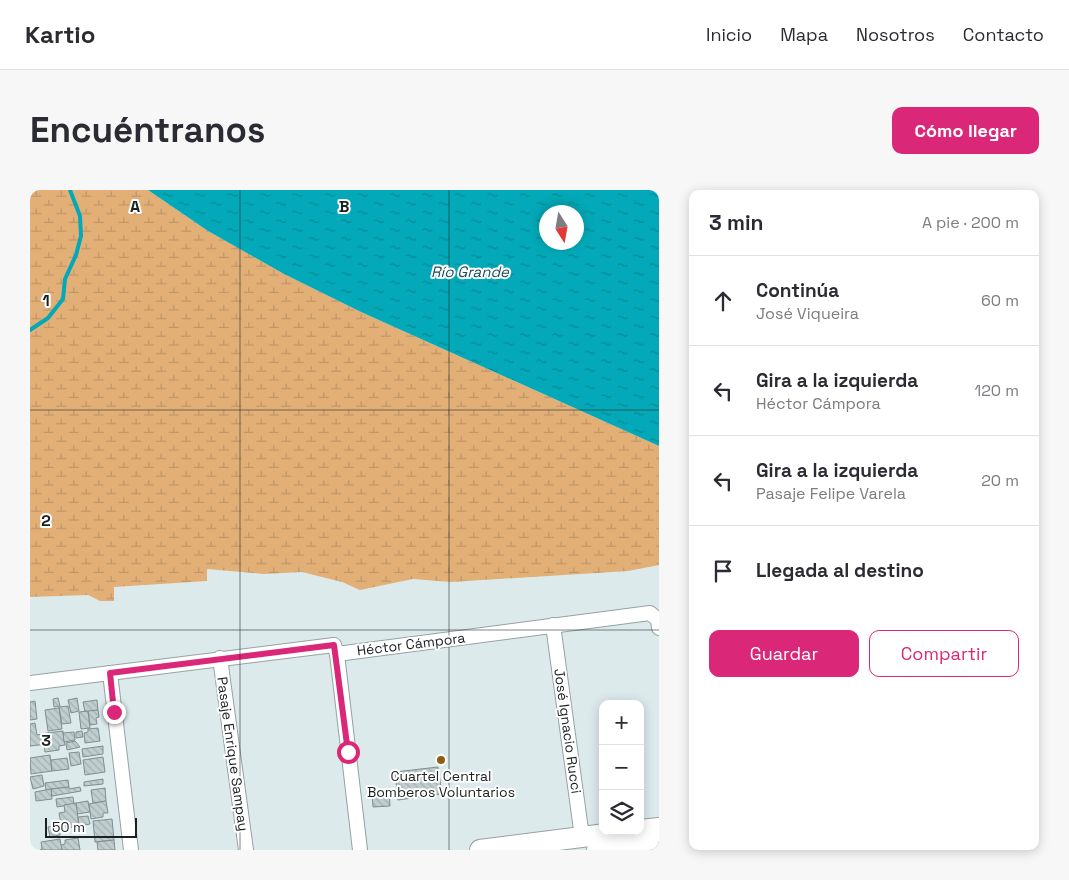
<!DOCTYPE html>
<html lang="es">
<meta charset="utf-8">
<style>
body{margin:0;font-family:"Space Grotesk",sans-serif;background:#f7f7f7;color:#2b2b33}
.controls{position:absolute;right:15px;bottom:15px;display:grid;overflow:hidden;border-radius:10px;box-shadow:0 2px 12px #0003}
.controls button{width:45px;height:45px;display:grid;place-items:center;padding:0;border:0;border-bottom:1px solid #e1e1e2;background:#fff;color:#2b2b33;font:25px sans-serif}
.compass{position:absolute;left:509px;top:15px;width:45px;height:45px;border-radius:50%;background:#fff;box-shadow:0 2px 12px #0003;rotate:169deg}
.scale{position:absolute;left:15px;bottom:12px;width:92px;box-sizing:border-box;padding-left:5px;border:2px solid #1b2021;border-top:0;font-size:14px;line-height:18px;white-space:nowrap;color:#1b2021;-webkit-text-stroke:4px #fff;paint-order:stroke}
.stop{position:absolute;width:15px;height:15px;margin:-11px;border:4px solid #db2777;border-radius:50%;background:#fff}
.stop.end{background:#db2777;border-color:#fff;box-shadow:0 1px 5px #0008}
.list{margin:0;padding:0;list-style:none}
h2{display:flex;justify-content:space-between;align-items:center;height:65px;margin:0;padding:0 20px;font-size:21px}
h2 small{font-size:16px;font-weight:400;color:#7c7c81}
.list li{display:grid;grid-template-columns:32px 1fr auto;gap:15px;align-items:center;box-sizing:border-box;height:90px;padding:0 20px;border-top:1px solid #e1e1e2}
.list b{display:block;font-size:19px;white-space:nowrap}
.list p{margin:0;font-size:16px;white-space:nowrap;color:#7c7c81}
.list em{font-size:16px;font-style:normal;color:#7c7c81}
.actions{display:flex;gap:10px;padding:15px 20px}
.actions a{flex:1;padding:11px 0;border:1px solid #db2777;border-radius:10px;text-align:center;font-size:18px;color:#db2777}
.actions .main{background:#db2777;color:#fff}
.icon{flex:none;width:28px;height:28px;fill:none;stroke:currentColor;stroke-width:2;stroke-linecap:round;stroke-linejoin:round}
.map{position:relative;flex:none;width:629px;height:660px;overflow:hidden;border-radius:10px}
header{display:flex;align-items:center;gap:30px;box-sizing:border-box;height:70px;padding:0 25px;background:#fff;border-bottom:1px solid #e1e1e2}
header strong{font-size:24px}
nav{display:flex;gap:28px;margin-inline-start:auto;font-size:18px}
.intro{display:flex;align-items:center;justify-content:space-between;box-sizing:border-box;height:120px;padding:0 30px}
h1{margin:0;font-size:35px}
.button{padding:12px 22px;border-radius:10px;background:#db2777;color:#fff;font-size:18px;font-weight:700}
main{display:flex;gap:30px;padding:0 30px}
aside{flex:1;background:#fff;border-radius:10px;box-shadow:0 2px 12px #0003}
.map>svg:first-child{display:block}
.wetland{fill:url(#wetland-marsh)}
.water{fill:url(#water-ripples);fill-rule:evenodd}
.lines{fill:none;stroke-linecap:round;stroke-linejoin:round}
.stream{stroke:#03a9b8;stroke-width:4}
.building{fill:url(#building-back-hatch);stroke:#818e8f}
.street-casing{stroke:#95a2a4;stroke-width:16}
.secondary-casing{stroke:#95a2a4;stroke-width:22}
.street{stroke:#fff;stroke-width:14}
.secondary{stroke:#fff;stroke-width:20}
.route{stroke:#db2777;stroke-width:6}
.grid{fill:none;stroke:#1b2021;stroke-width:1;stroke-opacity:0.55}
.poi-dot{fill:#925d12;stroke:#fff;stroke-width:2}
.labels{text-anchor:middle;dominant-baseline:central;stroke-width:4;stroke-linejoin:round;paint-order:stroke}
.street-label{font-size:14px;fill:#1b2021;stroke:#fff}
.poi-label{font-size:14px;fill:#1b2021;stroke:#fff}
.water-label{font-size:15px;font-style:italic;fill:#174f56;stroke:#fff}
.grid-label{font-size:16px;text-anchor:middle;font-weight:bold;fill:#1b2021;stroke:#fff;stroke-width:4;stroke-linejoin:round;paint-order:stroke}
</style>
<header>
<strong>Kartio</strong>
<nav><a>Inicio</a><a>Mapa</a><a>Nosotros</a><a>Contacto</a></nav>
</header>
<div class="intro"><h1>Encuéntranos</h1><a class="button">Cómo llegar</a></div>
<main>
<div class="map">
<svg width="629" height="660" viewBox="0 0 629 660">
<defs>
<pattern id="wetland-marsh" width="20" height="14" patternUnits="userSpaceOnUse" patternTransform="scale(1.25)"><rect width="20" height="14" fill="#e2af77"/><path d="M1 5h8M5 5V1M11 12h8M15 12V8" fill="none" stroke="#c19667"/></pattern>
<pattern id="water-ripples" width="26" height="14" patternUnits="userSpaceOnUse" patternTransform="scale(1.25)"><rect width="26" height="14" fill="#03a9b8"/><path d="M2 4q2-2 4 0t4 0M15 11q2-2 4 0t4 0" fill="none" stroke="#048995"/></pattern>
<pattern id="building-back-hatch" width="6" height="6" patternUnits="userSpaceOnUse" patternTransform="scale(1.25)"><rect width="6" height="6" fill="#c0cecf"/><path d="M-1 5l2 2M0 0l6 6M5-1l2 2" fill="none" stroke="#a4b1b1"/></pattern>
</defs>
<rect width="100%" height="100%" fill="#dceaec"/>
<polygon class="wetland" points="0,0 118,0 178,41 254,84 331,122 629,256 629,375 598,381 421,392 383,389 330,400 312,392 272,382 234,384 177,379 177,391 84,397 84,411 70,411 58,405 0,407"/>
<path class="water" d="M118 0H629V256L331 122 254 84 178 41ZM516 22H546V52H516Z"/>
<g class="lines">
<polyline class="stream" points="0,140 18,128 33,109 35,89 46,65 51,46 50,26 40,0"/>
</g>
<g class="building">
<polygon points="28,508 30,516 24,517 23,509"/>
<polygon points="47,508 49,521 41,523 38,510"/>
<polygon points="67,510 68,520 55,522 53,512"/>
<polygon points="5,511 7,529 0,530 0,512"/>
<polygon points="38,516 41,533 32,534 29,517"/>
<polygon points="29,518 32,539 18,541 15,520"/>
<polygon points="68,520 69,527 66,528 67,534 60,535 58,521"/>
<polygon points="58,521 60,538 51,539 49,522"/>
<polygon points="5,533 7,545 17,543 18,554 0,556 0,534"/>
<polygon points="68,538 70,551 55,553 54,543 58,542 58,539"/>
<polygon points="33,541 35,555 29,556 29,560 15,562 14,556 18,556 17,543"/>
<polygon points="52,541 53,547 46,548 46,542"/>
<polygon points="44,542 45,550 34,552 33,543"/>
<polygon points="45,551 50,557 37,560 36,553"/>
<polygon points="73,556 73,564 53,567 52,559"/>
<polygon points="49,562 51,574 41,576 39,563"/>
<polygon points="20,565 22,581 1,584 0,568"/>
<polygon points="73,567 75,582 55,585 53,570"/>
<polygon points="37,568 39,579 22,581 21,570"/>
<polygon points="408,577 412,604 368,610 365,582"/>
<polygon points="12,585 14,596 3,599 0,587"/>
<polygon points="73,589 73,594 54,596 54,592"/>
<polygon points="38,590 39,597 16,600 15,593"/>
<polygon points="39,597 39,599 50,597 51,601 22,606 21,599"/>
<polygon points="75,598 76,611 63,613 61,600"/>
<polygon points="21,599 22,609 6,611 5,602"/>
<polygon points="359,600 360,616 343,617 342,601"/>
<polygon points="43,607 44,614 27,617 26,609"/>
<polygon points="58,611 60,622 47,624 46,613"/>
<polygon points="76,611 78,623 73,623 73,627 61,629 59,614"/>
<polygon points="46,613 49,636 36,638 35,634 31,634 29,623 35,622 34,615"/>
<polygon points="58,626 60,634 49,636 48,627"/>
<polygon points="82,629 84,650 65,652 63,631"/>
<polygon points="29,635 30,645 20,647 18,637"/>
<polygon points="48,648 50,660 32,660 31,655 35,654 35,650"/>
<polygon points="30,649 32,660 10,660 12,659 11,652"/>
<polygon points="84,650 85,660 68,660 67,652"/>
</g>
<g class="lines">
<defs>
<g id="street">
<polyline points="523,435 552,647"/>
<polyline points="307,464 620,423 628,430 629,438"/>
<polyline points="190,468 216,660"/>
<polyline points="80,483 101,660"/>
<polyline points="0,493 304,455 307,464 330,660"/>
</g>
<g id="secondary">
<polyline points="610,640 629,638"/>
<polyline points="450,660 599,641"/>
<polyline points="567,660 629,652"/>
</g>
</defs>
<use href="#street" class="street-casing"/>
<use href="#secondary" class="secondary-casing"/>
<use href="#street" class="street"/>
<use href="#secondary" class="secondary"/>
</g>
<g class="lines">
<polyline class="route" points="84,522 80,483 304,455 318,562"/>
</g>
<path class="grid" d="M210 0V660M419 0V660M0 220H629M0 440H629"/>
<circle class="poi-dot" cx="411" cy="570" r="5"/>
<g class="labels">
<g class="street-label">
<text transform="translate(381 454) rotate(-7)">Héctor Cámpora</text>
<text transform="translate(538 541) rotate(82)">José Ignacio Rucci</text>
<text transform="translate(203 564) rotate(82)">Pasaje Enrique Sampay</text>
</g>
<g class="poi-label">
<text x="411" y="586">Cuartel Central<tspan x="411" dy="16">Bomberos Voluntarios</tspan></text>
</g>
<g class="water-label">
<text x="440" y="81">Río Grande</text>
</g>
</g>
<g class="grid-label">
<text x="105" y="22">A</text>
<text x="314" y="22">B</text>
<text x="16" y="116">1</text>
<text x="16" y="336">2</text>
<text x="16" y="556">3</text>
</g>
</svg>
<div class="controls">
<button>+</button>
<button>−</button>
<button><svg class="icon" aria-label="layers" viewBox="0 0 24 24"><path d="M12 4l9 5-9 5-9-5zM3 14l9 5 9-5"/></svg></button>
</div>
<svg class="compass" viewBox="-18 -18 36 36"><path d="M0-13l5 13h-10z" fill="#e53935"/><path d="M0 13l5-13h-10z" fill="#7c7c81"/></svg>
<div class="scale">50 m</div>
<div class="stop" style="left:318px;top:562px"></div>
<div class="stop end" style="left:84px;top:522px"></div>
</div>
<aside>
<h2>3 min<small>A pie · 200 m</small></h2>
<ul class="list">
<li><svg class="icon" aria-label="ahead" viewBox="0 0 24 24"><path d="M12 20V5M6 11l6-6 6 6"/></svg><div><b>Continúa</b><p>José Viqueira</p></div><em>60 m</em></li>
<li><svg class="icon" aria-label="left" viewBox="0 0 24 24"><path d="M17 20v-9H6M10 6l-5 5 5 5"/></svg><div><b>Gira a la izquierda</b><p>Héctor Cámpora</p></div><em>120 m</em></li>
<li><svg class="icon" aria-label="left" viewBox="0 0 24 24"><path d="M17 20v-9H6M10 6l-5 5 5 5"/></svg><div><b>Gira a la izquierda</b><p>Pasaje Felipe Varela</p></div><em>20 m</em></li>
<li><svg class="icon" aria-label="arrive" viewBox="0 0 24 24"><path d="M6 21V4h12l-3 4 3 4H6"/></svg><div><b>Llegada al destino</b></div></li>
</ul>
<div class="actions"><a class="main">Guardar</a><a>Compartir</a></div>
</aside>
</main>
